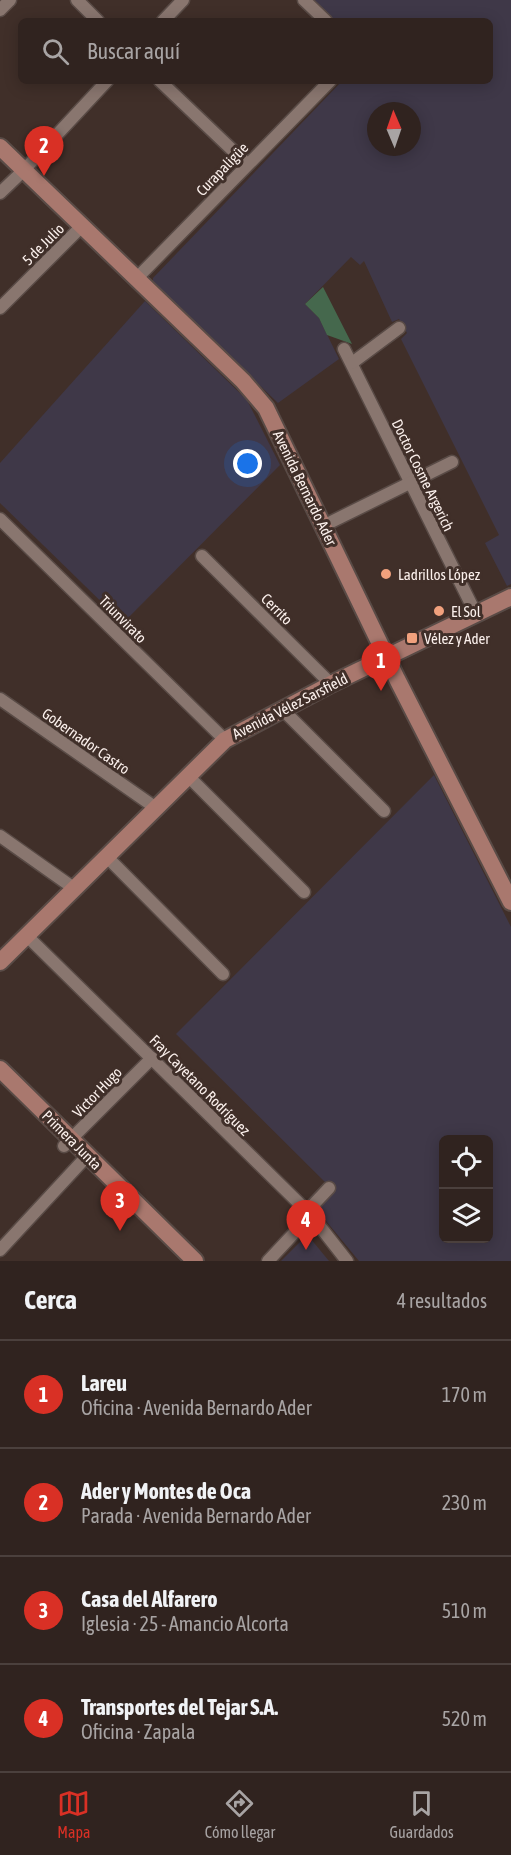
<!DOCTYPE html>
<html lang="es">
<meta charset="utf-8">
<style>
body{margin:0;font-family:"Asap Condensed",sans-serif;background:#3c2f2c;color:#f1f3f6}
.controls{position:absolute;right:18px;bottom:18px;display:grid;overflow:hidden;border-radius:9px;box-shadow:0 3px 15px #0003}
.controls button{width:54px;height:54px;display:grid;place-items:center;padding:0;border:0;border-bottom:2px solid #4b403d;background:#30231f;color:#f1f3f6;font:30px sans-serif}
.compass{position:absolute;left:367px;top:102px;width:54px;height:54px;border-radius:50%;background:#30231f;box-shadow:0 3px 15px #0003;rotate:358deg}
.you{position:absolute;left:248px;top:464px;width:21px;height:21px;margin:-15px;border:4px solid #fff;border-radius:50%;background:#1a73e8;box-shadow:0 0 0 9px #1a73e833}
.badge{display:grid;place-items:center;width:39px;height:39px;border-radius:50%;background:#d93025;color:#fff;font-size:20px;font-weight:700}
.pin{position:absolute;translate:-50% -50px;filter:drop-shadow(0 2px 3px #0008)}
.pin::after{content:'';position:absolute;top:32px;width:21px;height:18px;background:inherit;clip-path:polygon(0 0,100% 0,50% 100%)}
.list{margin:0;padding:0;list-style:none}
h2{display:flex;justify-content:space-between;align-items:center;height:78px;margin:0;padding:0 24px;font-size:26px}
h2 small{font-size:20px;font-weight:400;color:#a8a4a4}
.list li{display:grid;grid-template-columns:39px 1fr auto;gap:18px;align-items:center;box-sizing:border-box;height:108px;padding:0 24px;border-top:2px solid #4b403d}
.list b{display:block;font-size:22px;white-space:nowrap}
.list p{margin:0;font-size:20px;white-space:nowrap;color:#a8a4a4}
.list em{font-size:20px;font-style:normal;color:#a8a4a4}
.icon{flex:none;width:33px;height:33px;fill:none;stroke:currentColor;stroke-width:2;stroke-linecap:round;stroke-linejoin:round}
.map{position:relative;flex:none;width:511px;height:1261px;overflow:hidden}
.search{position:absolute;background:#30231f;box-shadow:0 3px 15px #0003;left:18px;right:18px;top:18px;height:66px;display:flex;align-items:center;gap:15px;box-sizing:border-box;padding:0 21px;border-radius:9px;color:#a8a4a4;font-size:22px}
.sheet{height:510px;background:#30231f}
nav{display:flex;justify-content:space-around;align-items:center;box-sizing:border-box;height:84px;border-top:2px solid #4b403d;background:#30231f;font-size:16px;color:#a8a4a4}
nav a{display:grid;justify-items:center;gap:3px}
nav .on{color:#d93025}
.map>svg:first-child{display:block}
.industrial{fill:#3f3848;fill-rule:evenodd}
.green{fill:#45684d}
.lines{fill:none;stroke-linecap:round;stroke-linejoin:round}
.street-casing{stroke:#594b46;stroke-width:15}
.secondary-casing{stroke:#594b46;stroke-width:20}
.street{stroke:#89766f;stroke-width:12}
.secondary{stroke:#a9786e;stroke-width:16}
.poi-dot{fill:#f1a17d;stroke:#402f29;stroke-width:2}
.labels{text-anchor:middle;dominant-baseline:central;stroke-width:6;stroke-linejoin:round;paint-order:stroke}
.street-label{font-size:15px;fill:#fbf0ec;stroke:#402f29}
.poi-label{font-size:15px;fill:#fbf0ec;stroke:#402f29;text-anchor:start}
</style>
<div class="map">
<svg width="511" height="1261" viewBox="0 0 511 1261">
<rect width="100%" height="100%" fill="#402f29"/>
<g class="industrial">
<path d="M307 0H511V584L507 586 485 543 499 535 401 339 407 333 399 319 392 322 364 261 360 265 351 257 305 304 319 318 339 359 278 403 153 283V278L342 81H490V21H329ZM376 111H412V147H376Z"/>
<polygon points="145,301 247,400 280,465 123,623 0,503 0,463"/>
<path d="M434 775 511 927V1261H359L317 1210 334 1191 176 1034ZM444 1140H488V1238H444Z"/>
<polygon points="304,1238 310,1238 329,1261 281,1261"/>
</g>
<polygon class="green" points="323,287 352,344 327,335 319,318 305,304"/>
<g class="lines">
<defs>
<g id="street">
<polyline points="77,0 98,21"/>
<polyline points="304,0 326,21"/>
<polyline points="0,10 10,0"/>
<polyline points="163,21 183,0"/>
<polyline points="160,81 247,164"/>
<polyline points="0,193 24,170 107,81"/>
<polyline points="137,278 330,81"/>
<polyline points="0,308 82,226"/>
<polyline points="344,349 476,614"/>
<polyline points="352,363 399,328"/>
<polyline points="0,519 225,740"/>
<polyline points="323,526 452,462"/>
<polyline points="202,556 331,684"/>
<polyline points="0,699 156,808"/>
<polyline points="282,709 384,811"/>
<polyline points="188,776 304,892"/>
<polyline points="0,836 75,889"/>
<polyline points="107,857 223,974"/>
<polyline points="27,936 311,1215 347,1261"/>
<polyline points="64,1146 152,1058"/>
<polyline points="0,1250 88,1155"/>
<polyline points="268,1261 311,1215 313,1205 329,1188"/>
</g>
<g id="secondary">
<polyline points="0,147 243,381 266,408 397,679 511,902"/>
<polyline points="0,962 225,740 331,684 511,597"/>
<polyline points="0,1069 195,1261"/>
</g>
</defs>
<use href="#street" class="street-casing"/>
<use href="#secondary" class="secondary-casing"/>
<use href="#street" class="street"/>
<use href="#secondary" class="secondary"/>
</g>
<g class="poi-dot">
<circle cx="386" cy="574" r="6"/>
<circle cx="439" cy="611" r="6"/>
<rect x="406" y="632" width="12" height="12" rx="3"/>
</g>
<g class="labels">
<g class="street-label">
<text transform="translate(222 169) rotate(-46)">Curapaligüe</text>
<text transform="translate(43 244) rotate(-45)">5 de Julio</text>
<text transform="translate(423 475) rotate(64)">Doctor Cosme Argerich</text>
<text transform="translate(305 488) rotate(64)">Avenida Bernardo Ader</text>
<text transform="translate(277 609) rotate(45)">Cerrito</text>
<text transform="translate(123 619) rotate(45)">Triunvirato</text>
<text transform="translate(290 706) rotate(-27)">Avenida Vélez Sarsfield</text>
<text transform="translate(86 741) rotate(35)">Gobernador Castro</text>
<text transform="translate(200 1085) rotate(45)">Fray Cayetano Rodríguez</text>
<text transform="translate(97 1092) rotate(-46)">Victor Hugo</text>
<text transform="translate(72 1140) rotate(45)">Primera Junta</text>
</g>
<g class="poi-label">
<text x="398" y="574">Ladrillos López</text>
<text x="451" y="611">El Sol</text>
<text x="424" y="638">Vélez y Ader</text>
</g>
</g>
</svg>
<div class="controls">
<button><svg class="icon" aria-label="locate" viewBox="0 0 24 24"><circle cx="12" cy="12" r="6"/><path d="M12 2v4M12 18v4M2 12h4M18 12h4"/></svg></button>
<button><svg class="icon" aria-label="layers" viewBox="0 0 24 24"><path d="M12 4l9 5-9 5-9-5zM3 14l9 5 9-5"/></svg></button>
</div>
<svg class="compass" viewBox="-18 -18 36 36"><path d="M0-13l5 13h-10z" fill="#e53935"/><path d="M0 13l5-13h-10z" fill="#a8a4a4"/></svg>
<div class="you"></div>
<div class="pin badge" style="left:381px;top:691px">1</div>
<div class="pin badge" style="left:44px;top:176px">2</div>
<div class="pin badge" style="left:120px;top:1231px">3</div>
<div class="pin badge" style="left:306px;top:1250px">4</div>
<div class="search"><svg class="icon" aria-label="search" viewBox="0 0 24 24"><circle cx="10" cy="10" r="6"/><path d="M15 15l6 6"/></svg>Buscar aquí</div>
</div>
<section class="sheet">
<h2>Cerca<small>4 resultados</small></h2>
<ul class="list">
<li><span class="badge">1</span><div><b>Lareu</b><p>Oficina · Avenida Bernardo Ader</p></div><em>170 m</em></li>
<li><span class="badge">2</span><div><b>Ader y Montes de Oca</b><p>Parada · Avenida Bernardo Ader</p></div><em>230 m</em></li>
<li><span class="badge">3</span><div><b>Casa del Alfarero</b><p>Iglesia · 25 - Amancio Alcorta</p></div><em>510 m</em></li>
<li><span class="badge">4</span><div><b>Transportes del Tejar S.A.</b><p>Oficina · Zapala</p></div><em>520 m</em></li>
</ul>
</section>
<nav>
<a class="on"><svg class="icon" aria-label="map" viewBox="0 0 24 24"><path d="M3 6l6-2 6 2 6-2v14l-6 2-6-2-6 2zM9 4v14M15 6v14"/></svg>Mapa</a>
<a><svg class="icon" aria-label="directions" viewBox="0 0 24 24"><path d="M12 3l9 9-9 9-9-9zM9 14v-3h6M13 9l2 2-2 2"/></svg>Cómo llegar</a>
<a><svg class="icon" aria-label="saved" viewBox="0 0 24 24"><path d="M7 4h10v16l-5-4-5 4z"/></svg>Guardados</a>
</nav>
